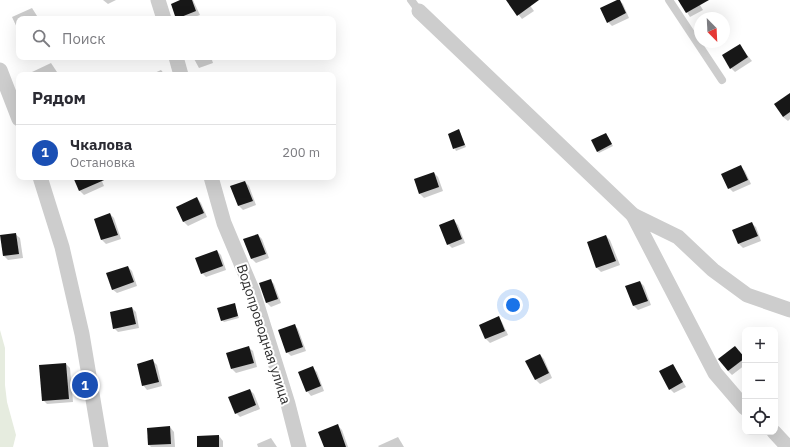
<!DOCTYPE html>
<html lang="ru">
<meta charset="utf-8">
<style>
body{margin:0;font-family:"IBM Plex Sans",sans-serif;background:#f2f2f3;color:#2b2b33}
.controls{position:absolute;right:12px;bottom:12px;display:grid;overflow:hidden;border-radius:8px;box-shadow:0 4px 16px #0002}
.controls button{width:36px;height:36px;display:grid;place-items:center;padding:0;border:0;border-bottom:1px solid #e1e1e2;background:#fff;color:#2b2b33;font:20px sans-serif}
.compass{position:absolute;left:694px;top:12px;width:36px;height:36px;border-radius:50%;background:#fff;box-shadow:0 4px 16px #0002;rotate:156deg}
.you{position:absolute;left:513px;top:305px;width:14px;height:14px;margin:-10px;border:3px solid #fff;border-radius:50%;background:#1a73e8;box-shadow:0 0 0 6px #1a73e833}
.badge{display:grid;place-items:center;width:26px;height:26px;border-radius:50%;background:#2563eb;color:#fff;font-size:13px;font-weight:700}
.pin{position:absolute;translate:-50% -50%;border:2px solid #fff;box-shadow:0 1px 4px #0006}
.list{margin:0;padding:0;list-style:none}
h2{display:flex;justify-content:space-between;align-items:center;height:52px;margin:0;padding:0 16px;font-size:17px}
h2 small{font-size:13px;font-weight:400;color:#7c7c81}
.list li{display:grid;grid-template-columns:26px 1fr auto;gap:12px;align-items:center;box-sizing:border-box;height:56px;padding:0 16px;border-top:1px solid #e1e1e2}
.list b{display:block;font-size:15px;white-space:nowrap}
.list p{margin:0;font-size:13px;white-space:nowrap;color:#7c7c81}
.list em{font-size:13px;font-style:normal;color:#7c7c81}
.icon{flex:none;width:22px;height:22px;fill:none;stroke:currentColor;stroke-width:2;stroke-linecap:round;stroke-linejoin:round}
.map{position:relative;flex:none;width:790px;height:447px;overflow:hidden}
.search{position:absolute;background:#fff;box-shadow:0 4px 16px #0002;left:16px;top:16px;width:320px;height:44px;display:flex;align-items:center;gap:10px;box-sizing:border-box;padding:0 14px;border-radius:8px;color:#7c7c81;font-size:15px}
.panel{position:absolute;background:#fff;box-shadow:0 4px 16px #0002;left:16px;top:72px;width:320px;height:108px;border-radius:8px}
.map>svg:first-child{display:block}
.green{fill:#e6ecdf}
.shadow{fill:#0003}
.building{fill:#171717}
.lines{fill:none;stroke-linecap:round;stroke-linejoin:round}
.lane{stroke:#cdcdcd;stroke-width:8}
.street{stroke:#cdcdcd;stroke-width:15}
.labels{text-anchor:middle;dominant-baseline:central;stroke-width:4;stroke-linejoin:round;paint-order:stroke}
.street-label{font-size:14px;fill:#303030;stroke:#fff}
</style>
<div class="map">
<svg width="790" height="447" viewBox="0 0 790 447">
<rect width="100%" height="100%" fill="#fff"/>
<polygon class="green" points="0,330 5,348 5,385 7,402 16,435 13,447 0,447"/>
<g class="shadow">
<polygon points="103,0 116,0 108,4"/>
<polygon points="183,0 193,0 200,15 189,19 178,19"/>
<polygon points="507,0 526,0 534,11 522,19"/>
<polygon points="619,0 623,4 629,18 612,26 608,22"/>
<polygon points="679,0 697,0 703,10 690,17"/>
<polygon points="32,8 39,19 19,19 19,32 12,17"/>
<polygon points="739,45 752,61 735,72 731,68"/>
<polygon points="193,57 211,57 213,63 199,68"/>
<polygon points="51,63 59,75 33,75 32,72"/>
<polygon points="161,70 165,75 150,75"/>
<polygon points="790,94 790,119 788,121 783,117"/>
<polygon points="459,130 466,147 456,151 449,134"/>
<polygon points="606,134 613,146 599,153 597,151"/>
<polygon points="741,167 745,171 751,184 733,192 729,188"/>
<polygon points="434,173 438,177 443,191 424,198 420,194"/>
<polygon points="74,177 100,177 104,186 84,195 80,191"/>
<polygon points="245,182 249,186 256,205 243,210 239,206"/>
<polygon points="197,198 201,203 207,217 188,226 184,222 177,207"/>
<polygon points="110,214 114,218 121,239 106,244 102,240 95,219"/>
<polygon points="454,221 458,225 465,243 452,248 448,244"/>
<polygon points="751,223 756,227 761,241 743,248 739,244 733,230"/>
<polygon points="15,234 20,238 23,258 8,260 4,256"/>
<polygon points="258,235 262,239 269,258 256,263 252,259 245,240"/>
<polygon points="606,236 610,240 620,265 601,272 597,268 588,243"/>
<polygon points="217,251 221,255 226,270 206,277 202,273"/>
<polygon points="128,267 132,271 137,286 117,293 112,289"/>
<polygon points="270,280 274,284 281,303 271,307 267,303"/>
<polygon points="640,282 644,286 651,305 638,310 634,306"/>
<polygon points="234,304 239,318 224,322 222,320"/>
<polygon points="132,308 136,312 139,328 118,332 114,328"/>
<polygon points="498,317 502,322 508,335 490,343 486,339 480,325"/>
<polygon points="294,325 298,329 306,351 291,356 287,352"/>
<polygon points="248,347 253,351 257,367 236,373 232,369"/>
<polygon points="739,351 745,359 745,365 732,375 728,371"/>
<polygon points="540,355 544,359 552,378 540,384 536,380"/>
<polygon points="153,361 157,365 162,386 147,390 143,385"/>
<polygon points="66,364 70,368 73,402 47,404 43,400"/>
<polygon points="673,365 686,387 674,393 670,389"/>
<polygon points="313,368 317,372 324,391 311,396 307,391"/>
<polygon points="250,390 254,394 260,409 240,417 236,413"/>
<polygon points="338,426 342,430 348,447 325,447"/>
<polygon points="170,427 174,432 175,447 151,447 149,445"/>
<polygon points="219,436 223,441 223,447 198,447"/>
<polygon points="398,437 404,447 379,447 378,446"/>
<polygon points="271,438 277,447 258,447 257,444"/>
</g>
<g class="building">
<polygon points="180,0 192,0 196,11 176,19 171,4"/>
<polygon points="506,0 539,0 517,16"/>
<polygon points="617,0 620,0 626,13 607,23 600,8"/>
<polygon points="678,0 709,0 686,13"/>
<polygon points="740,44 748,57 730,69 722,55"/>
<polygon points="790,93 790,112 783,117 774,104"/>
<polygon points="459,129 465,145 453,149 448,134"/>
<polygon points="606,133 612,144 597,152 591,140"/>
<polygon points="741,165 748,180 728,189 721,174"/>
<polygon points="434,172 439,187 419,194 414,179"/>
<polygon points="73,177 111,177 79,191"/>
<polygon points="245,181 253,201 238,206 230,186"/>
<polygon points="197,197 204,213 183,222 176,207"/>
<polygon points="110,213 118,235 101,240 94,219"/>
<polygon points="454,219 462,239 447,245 439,225"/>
<polygon points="752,222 758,236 738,244 732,230"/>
<polygon points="16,233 19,254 3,256 0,235"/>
<polygon points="258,234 266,254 251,259 243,239"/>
<polygon points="606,235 616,261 596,268 587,242"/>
<polygon points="217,250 223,266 201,274 195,258"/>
<polygon points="128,266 134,282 112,290 106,273"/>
<polygon points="271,279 278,299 266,303 259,283"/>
<polygon points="640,281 648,301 633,306 625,286"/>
<polygon points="235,303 238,316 221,321 217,308"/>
<polygon points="132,307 136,324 113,329 110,312"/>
<polygon points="499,316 505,331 485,339 479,325"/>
<polygon points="295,324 303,347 286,353 278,330"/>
<polygon points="249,346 254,363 231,369 226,353"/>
<polygon points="735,346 745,358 728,371 718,359"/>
<polygon points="540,354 549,373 535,380 525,361"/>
<polygon points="153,359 159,382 142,386 137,364"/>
<polygon points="66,363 69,399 42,401 39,365"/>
<polygon points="673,364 683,382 669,390 659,371"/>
<polygon points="313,366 321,386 306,392 298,372"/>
<polygon points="250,389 256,405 235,414 228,397"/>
<polygon points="338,424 346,447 324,447 318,432"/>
<polygon points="170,426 171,444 148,445 147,428"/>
<polygon points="219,435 219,447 197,447 197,436"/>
</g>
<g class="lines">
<g class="lane">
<polyline points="411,0 419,11"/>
<polyline points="669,0 722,80"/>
</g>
<g class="street">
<polyline points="158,0 164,19"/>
<polyline points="419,11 633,215"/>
<polyline points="176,57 181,75"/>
<polyline points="0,70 19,119"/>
<polyline points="40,177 62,247 82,334 101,447"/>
<polyline points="211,177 224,223 253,292 288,404 299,447"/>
<polyline points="745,408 715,373 633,215 678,237 713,270 747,295 790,310"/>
<polyline points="774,432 788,447"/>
</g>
</g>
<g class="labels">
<g class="street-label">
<text transform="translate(264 334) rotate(72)">Водопроводная улица</text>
</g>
</g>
</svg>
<div class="controls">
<button>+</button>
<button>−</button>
<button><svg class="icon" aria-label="locate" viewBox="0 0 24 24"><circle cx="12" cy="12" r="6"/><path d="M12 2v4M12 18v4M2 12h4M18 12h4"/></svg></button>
</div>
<svg class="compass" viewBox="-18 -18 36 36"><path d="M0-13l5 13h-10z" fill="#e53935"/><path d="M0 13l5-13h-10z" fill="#7c7c81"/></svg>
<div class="you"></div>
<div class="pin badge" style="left:85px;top:385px;background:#1a4fb4">1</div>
<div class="search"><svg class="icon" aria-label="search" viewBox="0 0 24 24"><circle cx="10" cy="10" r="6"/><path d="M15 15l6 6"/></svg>Поиск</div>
<section class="panel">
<h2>Рядом<small></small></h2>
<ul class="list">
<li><span class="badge" style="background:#1a4fb4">1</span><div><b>Чкалова</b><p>Остановка</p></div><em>200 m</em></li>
</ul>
</section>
</div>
